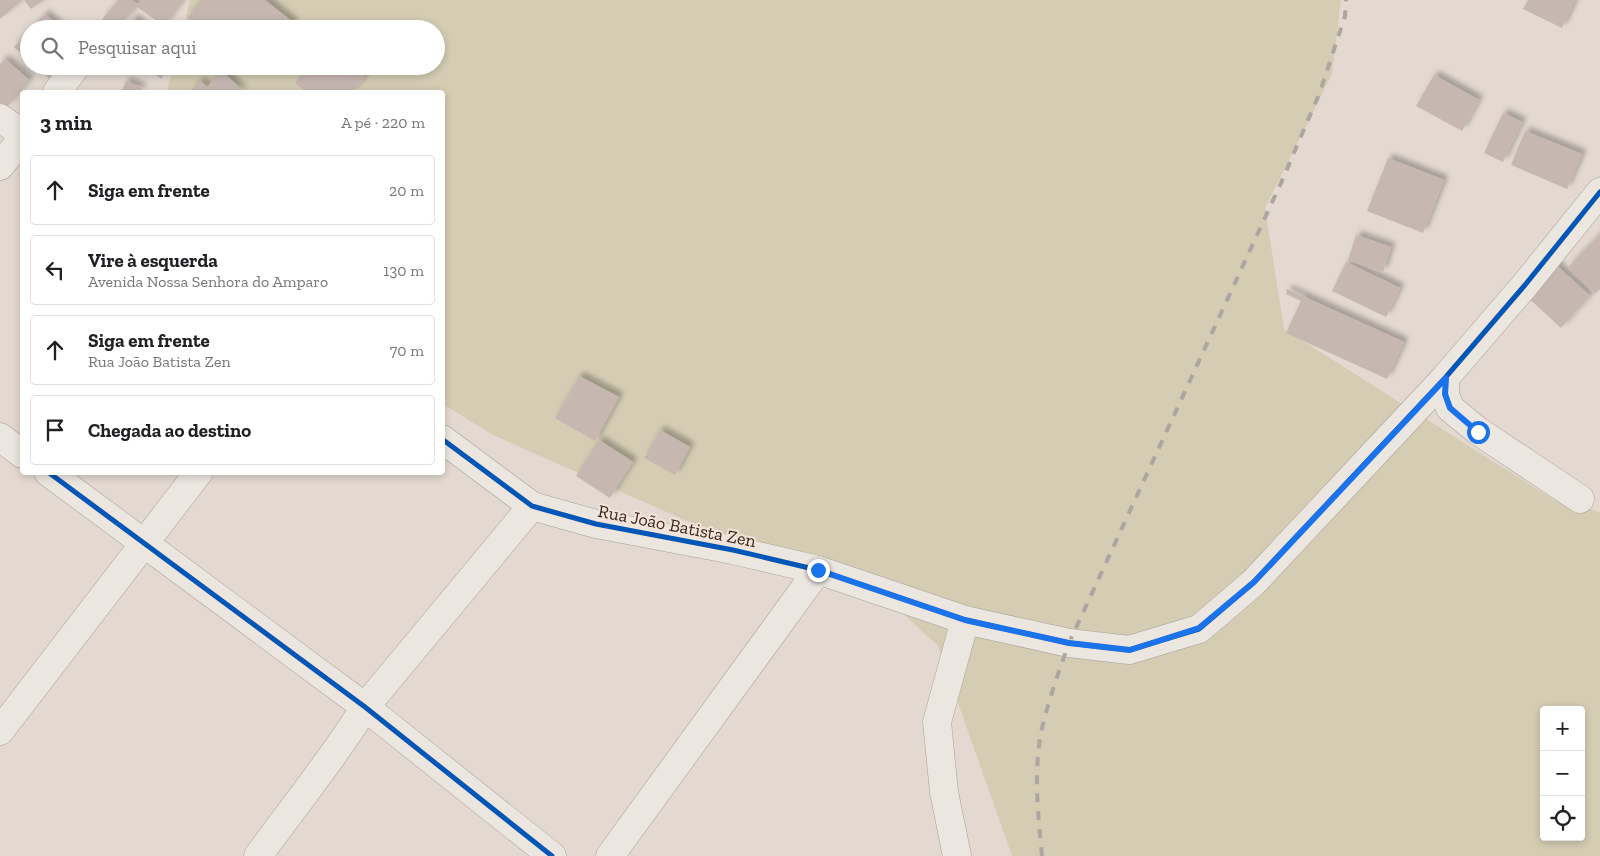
<!DOCTYPE html>
<html lang="pt">
<meta charset="utf-8">
<style>
body{margin:0;font-family:"Zilla Slab",serif;background:#f6f6f6;color:#202124}
.controls{position:absolute;right:15px;bottom:15px;display:grid;overflow:hidden;border-radius:5px;box-shadow:0 2px 8px #0003}
.controls button{width:45px;height:45px;display:grid;place-items:center;padding:0;border:0;border-bottom:1px solid #e0e0e0;background:#fff;color:#202124;font:25px sans-serif}
.stop{position:absolute;width:15px;height:15px;margin:-11px;border:4px solid #1a73e8;border-radius:50%;background:#fff}
.stop.end{background:#1a73e8;border-color:#fff;box-shadow:0 1px 5px #0008}
.list{margin:0;padding:0;list-style:none}
h2{display:flex;justify-content:space-between;align-items:center;height:65px;margin:0;padding:0 20px;font-size:21px}
h2 small{font-size:16px;font-weight:400;color:#757577}
.list li{display:grid;grid-template-columns:32px 1fr auto;gap:15px;align-items:center;box-sizing:border-box;height:70px;margin:0 10px 10px;padding:0 10px;border:1px solid #e0e0e0;border-radius:5px}
.list b{display:block;font-size:19px;white-space:nowrap}
.list p{margin:0;font-size:16px;white-space:nowrap;color:#757577}
.list em{font-size:16px;font-style:normal;color:#757577}
.icon{flex:none;width:28px;height:28px;fill:none;stroke:currentColor;stroke-width:2;stroke-linecap:round;stroke-linejoin:round}
.map{position:relative;flex:none;width:1600px;height:856px;overflow:hidden}
.search{position:absolute;background:#fff;box-shadow:0 2px 8px #0003;left:20px;top:20px;width:425px;height:55px;display:flex;align-items:center;gap:12px;box-sizing:border-box;padding:0 18px;border-radius:28px;color:#757577;font-size:19px}
.panel{position:absolute;background:#fff;box-shadow:0 2px 8px #0003;left:20px;top:90px;width:425px;height:385px;border-radius:5px}
.map>svg:first-child{display:block}
.green{fill:#d4ccb3;fill-rule:evenodd}
.building{fill:#c7b7b1;filter:url(#shadow)}
.lines{fill:none;stroke-linecap:round;stroke-linejoin:round}
.minor-casing{stroke:#a89f98;stroke-width:29}
.minor{stroke:#ece6e0;stroke-width:28}
.rail{stroke:#aca5a0;stroke-width:4;stroke-dasharray:9 9;stroke-linecap:butt}
.cycleway-casing{stroke:#f3e4d7;stroke-width:8}
.cycleway{stroke:#0057b8;stroke-width:5}
.route{stroke:#1a73e8;stroke-width:6}
.labels{text-anchor:middle;dominant-baseline:central;stroke-width:4;stroke-linejoin:round;paint-order:stroke}
.street-label{font-size:18px;fill:#372621;stroke:#f3e4d7}
</style>
<div class="map">
<svg width="1600" height="856" viewBox="0 0 1600 856">
<defs>
<filter id="shadow"><feDropShadow dx="4.5" dy="-4.5" stdDeviation="2.5" flood-color="#0004"/></filter>
</defs>
<rect width="100%" height="100%" fill="#e3d9d0"/>
<path class="green" d="M190 0H1341L1332 74 1265 208 1284 329 1554 500 1600 512V856H1012L938 646 868 581 687 521 493 435 443 404 442 92H167L173 66H436V29H183ZM1544 710H1581V837H1544Z"/>
<g class="building">
<polygon points="0,0 18,0 20,2 0,19"/>
<polygon points="24,0 44,0 31,9"/>
<polygon points="119,0 132,0 138,5 142,0 183,0 164,26 137,7 116,29 112,29 102,19"/>
<polygon points="202,0 265,0 294,23 288,29 200,29 187,18"/>
<polygon points="1528,0 1575,0 1562,28 1523,9"/>
<polygon points="45,14 62,29 31,29"/>
<polygon points="134,18 146,29 125,29"/>
<polygon points="29,31 29,60 14,47"/>
<polygon points="5,59 30,81 6,108 0,103 0,64"/>
<polygon points="36,66 65,66 51,80"/>
<polygon points="144,66 171,66 161,79"/>
<polygon points="247,66 258,66 254,71"/>
<polygon points="310,66 354,66 365,77 351,92 306,92 295,83"/>
<polygon points="222,71 244,92 214,92 208,86"/>
<polygon points="1434,75 1479,100 1462,131 1416,106"/>
<polygon points="126,81 142,88 140,92 121,92"/>
<polygon points="201,81 212,92 189,92"/>
<polygon points="1503,113 1522,122 1503,162 1484,153"/>
<polygon points="1525,131 1582,154 1567,189 1511,165"/>
<polygon points="1388,158 1444,180 1423,233 1367,211"/>
<polygon points="1600,234 1600,289 1595,294 1568,267"/>
<polygon points="1356,235 1391,247 1383,272 1348,260"/>
<polygon points="1346,262 1400,288 1386,317 1332,291"/>
<polygon points="1554,263 1590,296 1561,328 1525,295"/>
<polygon points="1287,289 1404,342 1387,379 1286,333 1301,301 1286,294"/>
<polygon points="579,376 619,397 595,441 555,418"/>
<polygon points="660,430 690,447 675,475 644,458"/>
<polygon points="599,440 633,462 610,498 576,476"/>
</g>
<g class="lines">
<defs>
<g id="minor">
<polyline points="57,92 76,66"/>
<polyline points="0,118 22,133"/>
<polyline points="0,166 22,139"/>
<polyline points="1445,378 1445,394 1450,408 1478,431 1580,499"/>
<polyline points="0,437 22,454"/>
<polyline points="442,439 532,506 596,524 733,550 818,570 965,620 1069,643 1129,650 1199,629 1253,583 1445,378 1525,285 1600,192"/>
<polyline points="48,472 365,707 552,856"/>
<polyline points="0,731 199,472"/>
<path d="M258 856C294 806 333 759 365 707L532 506"/>
<polyline points="610,856 818,570"/>
<polyline points="957,856 944,792 937,722 965,620"/>
</g>
</defs>
<use href="#minor" class="minor-casing"/>
<use href="#minor" class="minor"/>
<path class="rail" d="M1042 856C1038 814 1033 770 1042 728 1049 699 1059 671 1069 643L1281 183 1320 92 1345 16 1346 0"/>
<defs>
<g id="cycleway">
<polyline points="442,439 532,506 596,524 733,550 818,570 965,620 1069,643 1129,650 1199,629 1253,583 1445,378 1525,285 1600,192"/>
<polyline points="48,472 365,707 552,856"/>
</g>
</defs>
<use href="#cycleway" class="cycleway-casing"/>
<use href="#cycleway" class="cycleway"/>
</g>
<g class="lines">
<polyline class="route" points="818,570 965,620 1069,643 1130,650 1199,628 1254,582 1446,378 1445,394 1450,408 1478,432"/>
</g>
<g class="labels">
<g class="street-label">
<text transform="translate(677 526) rotate(11)">Rua João Batista Zen</text>
</g>
</g>
</svg>
<div class="controls">
<button>+</button>
<button>−</button>
<button><svg class="icon" aria-label="locate" viewBox="0 0 24 24"><circle cx="12" cy="12" r="6"/><path d="M12 2v4M12 18v4M2 12h4M18 12h4"/></svg></button>
</div>
<div class="stop" style="left:1478px;top:432px"></div>
<div class="stop end" style="left:818px;top:570px"></div>
<div class="search"><svg class="icon" aria-label="search" viewBox="0 0 24 24"><circle cx="10" cy="10" r="6"/><path d="M15 15l6 6"/></svg>Pesquisar aqui</div>
<section class="panel">
<h2>3 min<small>A pé · 220 m</small></h2>
<ul class="list">
<li><svg class="icon" aria-label="ahead" viewBox="0 0 24 24"><path d="M12 20V5M6 11l6-6 6 6"/></svg><div><b>Siga em frente</b></div><em>20 m</em></li>
<li><svg class="icon" aria-label="left" viewBox="0 0 24 24"><path d="M17 20v-9H6M10 6l-5 5 5 5"/></svg><div><b>Vire à esquerda</b><p>Avenida Nossa Senhora do Amparo</p></div><em>130 m</em></li>
<li><svg class="icon" aria-label="ahead" viewBox="0 0 24 24"><path d="M12 20V5M6 11l6-6 6 6"/></svg><div><b>Siga em frente</b><p>Rua João Batista Zen</p></div><em>70 m</em></li>
<li><svg class="icon" aria-label="arrive" viewBox="0 0 24 24"><path d="M6 21V4h12l-3 4 3 4H6"/></svg><div><b>Chegada ao destino</b></div></li>
</ul>
</section>
</div>
